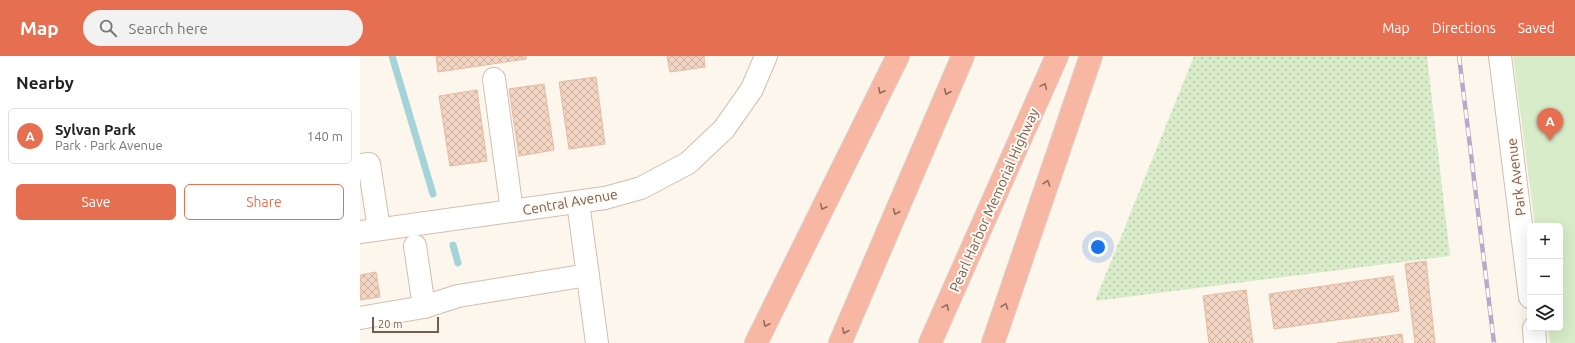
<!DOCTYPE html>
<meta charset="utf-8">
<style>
body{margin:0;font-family:Ubuntu,sans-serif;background:#f2f2f2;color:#222}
.controls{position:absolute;right:12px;bottom:12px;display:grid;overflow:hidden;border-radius:6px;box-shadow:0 4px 16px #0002}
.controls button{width:36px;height:36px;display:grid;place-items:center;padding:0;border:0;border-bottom:1px solid #e0e0e0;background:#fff;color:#222;font:20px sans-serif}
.scale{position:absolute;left:12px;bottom:10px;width:67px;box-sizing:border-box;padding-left:4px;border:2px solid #7a5c4d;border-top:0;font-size:11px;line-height:14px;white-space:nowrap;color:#7a5c4d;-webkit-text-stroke:3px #fffaf3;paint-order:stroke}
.you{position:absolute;left:738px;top:191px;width:14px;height:14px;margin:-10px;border:3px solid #fff;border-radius:50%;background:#1a73e8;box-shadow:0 0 0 6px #1a73e833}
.badge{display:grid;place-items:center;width:26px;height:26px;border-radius:50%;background:#e76f51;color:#fff;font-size:13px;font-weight:700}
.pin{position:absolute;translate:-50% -33px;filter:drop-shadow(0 1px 2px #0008)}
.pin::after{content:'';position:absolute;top:21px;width:14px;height:12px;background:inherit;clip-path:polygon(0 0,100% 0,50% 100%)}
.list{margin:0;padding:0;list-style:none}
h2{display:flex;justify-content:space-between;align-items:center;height:52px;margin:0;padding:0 16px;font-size:17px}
h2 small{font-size:13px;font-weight:400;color:#767676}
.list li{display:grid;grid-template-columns:26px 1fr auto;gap:12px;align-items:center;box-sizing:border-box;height:56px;margin:0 8px 8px;padding:0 8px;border:1px solid #e0e0e0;border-radius:6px}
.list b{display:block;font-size:15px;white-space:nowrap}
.list p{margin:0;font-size:13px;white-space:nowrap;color:#767676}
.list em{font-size:13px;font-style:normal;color:#767676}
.actions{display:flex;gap:8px;padding:12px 16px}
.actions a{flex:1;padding:9px 0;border:1px solid #e76f51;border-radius:6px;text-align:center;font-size:14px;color:#e76f51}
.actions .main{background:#e76f51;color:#fff}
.icon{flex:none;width:22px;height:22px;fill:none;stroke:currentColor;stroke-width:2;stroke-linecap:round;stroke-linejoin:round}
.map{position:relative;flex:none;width:1215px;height:287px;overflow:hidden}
header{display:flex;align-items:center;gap:24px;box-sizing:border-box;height:56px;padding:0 20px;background:#e76f51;color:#fff}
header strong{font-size:19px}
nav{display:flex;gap:22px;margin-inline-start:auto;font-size:14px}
.search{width:280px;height:36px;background:#f2f2f2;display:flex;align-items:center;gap:10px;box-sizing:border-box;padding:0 14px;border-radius:22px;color:#767676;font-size:15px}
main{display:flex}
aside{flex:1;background:#fff}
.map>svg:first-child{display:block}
.grass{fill:url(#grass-dots)}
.green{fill:#d8ecc9}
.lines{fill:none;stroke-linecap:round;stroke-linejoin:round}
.stream{stroke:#a5d3da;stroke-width:7}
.building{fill:url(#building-cross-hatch);stroke:#e6bba3}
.minor-casing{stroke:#d1beb0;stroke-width:24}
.highway-casing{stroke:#dad1cd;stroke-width:24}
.minor{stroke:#fff;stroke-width:22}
.highway{stroke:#f7b7a3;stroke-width:22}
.rail-casing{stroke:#b9a8c9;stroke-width:4.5}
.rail{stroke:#fffaf3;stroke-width:3;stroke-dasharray:9;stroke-linecap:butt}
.oneway{stroke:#936e5e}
.labels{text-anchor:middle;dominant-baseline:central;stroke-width:4;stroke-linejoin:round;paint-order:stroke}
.street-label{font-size:14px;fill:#7a5c4d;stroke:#fffaf3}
</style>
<header>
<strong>Map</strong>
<div class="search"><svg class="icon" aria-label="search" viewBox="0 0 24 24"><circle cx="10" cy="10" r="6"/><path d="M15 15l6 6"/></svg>Search here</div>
<nav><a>Map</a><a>Directions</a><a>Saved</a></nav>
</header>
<main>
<aside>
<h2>Nearby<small></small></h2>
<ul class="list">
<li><span class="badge">A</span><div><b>Sylvan Park</b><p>Park · Park Avenue</p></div><em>140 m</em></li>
</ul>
<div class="actions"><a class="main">Save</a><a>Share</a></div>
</aside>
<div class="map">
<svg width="1215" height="287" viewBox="0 0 1215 287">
<defs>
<pattern id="grass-dots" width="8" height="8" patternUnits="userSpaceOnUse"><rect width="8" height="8" fill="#d8ecc9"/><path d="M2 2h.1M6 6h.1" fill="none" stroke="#b4c2a5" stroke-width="1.8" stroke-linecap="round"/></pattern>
<pattern id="building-cross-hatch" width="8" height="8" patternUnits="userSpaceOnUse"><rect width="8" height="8" fill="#f3d5c3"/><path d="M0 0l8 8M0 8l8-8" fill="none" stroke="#cab0a1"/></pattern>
</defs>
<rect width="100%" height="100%" fill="#fdf6ec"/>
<polygon class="grass" points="834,0 1067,0 1090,200 735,245"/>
<polygon class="green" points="1153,0 1215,0 1215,287 1190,287 1188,272 1200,272 1200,170 1175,170"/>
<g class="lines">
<g class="stream">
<polyline points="32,0 73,138"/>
<polyline points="93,189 98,207"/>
</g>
</g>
<g class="building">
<polygon points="76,0 166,0 166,3 78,16"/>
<polygon points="307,0 344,0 345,11 310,16"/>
<polygon points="236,21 245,88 209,93 199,26"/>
<polygon points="184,28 194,94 159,100 149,33"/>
<polygon points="117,34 127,105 90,110 79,40"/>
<polygon points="1066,205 1075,287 1055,287 1045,208"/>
<polygon points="16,216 20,241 0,244 0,219"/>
<polygon points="1033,220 1039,255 914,273 909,238"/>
<polygon points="886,234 893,287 849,287 843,240"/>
<polygon points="1042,278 1043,287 977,287"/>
</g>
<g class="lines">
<defs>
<g id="minor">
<polyline points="1140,0 1170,241"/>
<polyline points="134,23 152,155"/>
<polyline points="0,109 9,108 19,173"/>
<polyline points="218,146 237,287"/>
<polyline points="0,176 245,142 281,132 328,107 364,73 392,33 406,0"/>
<polyline points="55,190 64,251"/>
<polyline points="0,262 64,251 98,240 228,219"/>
<polyline points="1174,272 1175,287"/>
</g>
<g id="highway">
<polyline points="396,287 538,0"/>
<polyline points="480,287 603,0"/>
<polyline points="570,287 697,0"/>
<polyline points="633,287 731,0"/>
</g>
</defs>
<use href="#minor" class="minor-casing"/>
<use href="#highway" class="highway-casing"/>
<use href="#minor" class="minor"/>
<use href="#highway" class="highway"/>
<defs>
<polyline id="rail" points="1099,0 1134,287"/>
</defs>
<use href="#rail" class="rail-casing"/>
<use href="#rail" class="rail"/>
</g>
<defs><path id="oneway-chevron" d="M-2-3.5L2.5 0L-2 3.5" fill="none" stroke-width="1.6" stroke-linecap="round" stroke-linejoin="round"/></defs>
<g class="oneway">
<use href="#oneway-chevron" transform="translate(684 30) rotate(-66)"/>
<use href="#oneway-chevron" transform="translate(521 35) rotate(116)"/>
<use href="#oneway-chevron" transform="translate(587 36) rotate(113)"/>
<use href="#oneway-chevron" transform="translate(687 127) rotate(-71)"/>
<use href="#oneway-chevron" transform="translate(463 151) rotate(116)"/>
<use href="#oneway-chevron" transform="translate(536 156) rotate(113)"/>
<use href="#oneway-chevron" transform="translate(645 250) rotate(-71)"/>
<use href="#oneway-chevron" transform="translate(586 251) rotate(-66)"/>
<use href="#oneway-chevron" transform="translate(406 268) rotate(116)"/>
<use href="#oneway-chevron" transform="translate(485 275) rotate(113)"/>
</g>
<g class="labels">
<g class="street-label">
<text transform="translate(1156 121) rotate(-97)">Park Avenue</text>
<text transform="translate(634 144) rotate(-66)">Pearl Harbor Memorial Highway</text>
<text transform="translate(210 146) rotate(-10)">Central Avenue</text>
</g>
</g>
</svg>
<div class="controls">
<button>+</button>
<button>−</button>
<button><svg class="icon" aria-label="layers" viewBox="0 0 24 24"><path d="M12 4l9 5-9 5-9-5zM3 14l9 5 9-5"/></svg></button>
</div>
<div class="scale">20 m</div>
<div class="you"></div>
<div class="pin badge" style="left:1190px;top:85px">A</div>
</div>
</main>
